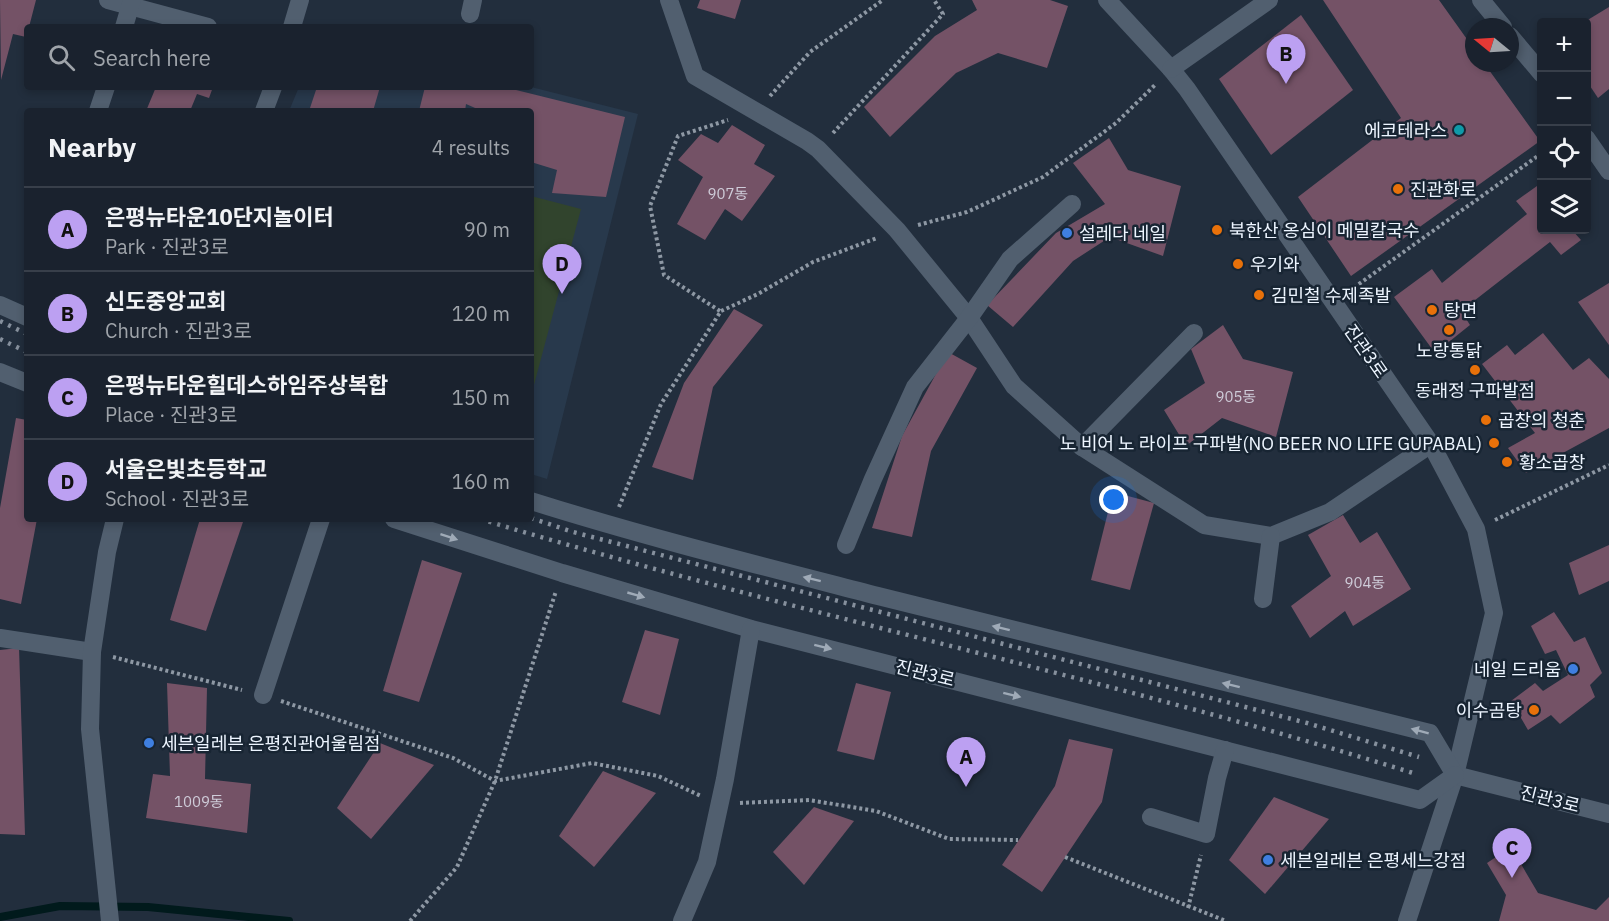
<!DOCTYPE html>
<meta charset="utf-8">
<style>
body{margin:0;font-family:"IBM Plex Sans","Noto Sans KR",sans-serif;background:#272f3a;color:#f1f3f6}
.controls{position:absolute;right:18px;top:18px;display:grid;overflow:hidden;border-radius:6px;box-shadow:0 3px 9px #0003}
.controls button{width:54px;height:54px;display:grid;place-items:center;padding:0;border:0;border-bottom:2px solid #383f4a;background:#1a222e;color:#f1f3f6;font:30px sans-serif}
.compass{position:absolute;left:1465px;top:18px;width:54px;height:54px;border-radius:50%;background:#1a222e;box-shadow:0 3px 9px #0003;rotate:288deg}
.you{position:absolute;left:1114px;top:500px;width:21px;height:21px;margin:-15px;border:4px solid #fff;border-radius:50%;background:#1a73e8;box-shadow:0 0 0 9px #1a73e833}
.badge{display:grid;place-items:center;width:39px;height:39px;border-radius:50%;background:#bca0f2;color:#111;font-size:20px;font-weight:700}
.pin{position:absolute;translate:-50% -50px;filter:drop-shadow(0 2px 3px #0008)}
.pin::after{content:'';position:absolute;top:32px;width:21px;height:18px;background:inherit;clip-path:polygon(0 0,100% 0,50% 100%)}
.list{margin:0;padding:0;list-style:none}
h2{display:flex;justify-content:space-between;align-items:center;height:78px;margin:0;padding:0 24px;font-size:26px}
h2 small{font-size:20px;font-weight:400;color:#9fa4aa}
.list li{display:grid;grid-template-columns:39px 1fr auto;gap:18px;align-items:center;box-sizing:border-box;height:84px;padding:0 24px;border-top:2px solid #383f4a}
.list b{display:block;font-size:22px;white-space:nowrap}
.list p{margin:0;font-size:20px;white-space:nowrap;color:#9fa4aa}
.list em{font-size:20px;font-style:normal;color:#9fa4aa}
.icon{flex:none;width:33px;height:33px;fill:none;stroke:currentColor;stroke-width:2;stroke-linecap:round;stroke-linejoin:round}
.map{position:relative;flex:none;width:1609px;height:921px;overflow:hidden}
.search{position:absolute;background:#1a222e;box-shadow:0 3px 9px #0003;left:24px;top:24px;width:510px;height:66px;display:flex;align-items:center;gap:15px;box-sizing:border-box;padding:0 21px;border-radius:6px;color:#9fa4aa;font-size:22px}
.panel{position:absolute;background:#1a222e;box-shadow:0 3px 9px #0003;left:24px;top:108px;width:510px;height:414px;border-radius:6px}
.map>svg:first-child{display:block}
.built{fill:#28394c}
.green{fill:#31442d}
.lines{fill:none;stroke-linecap:round;stroke-linejoin:round}
.stream{stroke:#011a1c;stroke-width:8}
.building{fill:#745266}
.path{stroke:#8e98a4;stroke-width:4;stroke-dasharray:3 3;stroke-linecap:butt}
.minor{stroke:#515f6f;stroke-width:18}
.rail{stroke:#86909d;stroke-width:4.5;stroke-dasharray:3 6;stroke-linecap:butt}
.oneway{fill:#9faab7}
.culture-dot{fill:#0f9aa8;stroke:#182533;stroke-width:2}
.food-dot{fill:#e8710a;stroke:#182533;stroke-width:2}
.shop-dot{fill:#3f7fe0;stroke:#182533;stroke-width:2}
.labels{text-anchor:middle;dominant-baseline:central;stroke-width:5;stroke-linejoin:round;paint-order:stroke}
.number-label{font-size:15px;fill:#cfccd9}
.poi-label{font-size:18px;fill:#edf5ff;stroke:#182533;text-anchor:start}
.street-label{font-size:18px;fill:#edf5ff;stroke:#182533}
</style>
<div class="map">
<svg width="1609" height="921" viewBox="0 0 1609 921">
<rect width="100%" height="100%" fill="#222e3d"/>
<polygon class="built" points="299,87 531,87 638,114 547,479 531,474 531,111 289,111"/>
<polygon class="green" points="531,196 581,209 531,396"/>
<g class="lines">
<polyline class="stream" points="0,917 60,906 148,907 289,921"/>
</g>
<g class="building">
<polygon points="0,0 36,0 29,27 27,27 26,37 13,34 1,80"/>
<polygon points="700,0 741,0 735,19 697,8"/>
<polygon points="972,0 1050,0 1068,6 1047,68 998,53 956,73 890,137 864,107 935,36 977,10"/>
<polygon points="1323,0 1439,0 1474,49 1474,63 1484,63 1540,141 1351,276 1298,197 1401,118"/>
<polygon points="1609,7 1609,89 1598,98 1586,80 1586,21"/>
<polygon points="1301,15 1353,90 1271,155 1219,79"/>
<polygon points="156,87 213,87 209,98 197,94 190,111 146,111"/>
<polygon points="317,87 380,87 373,111 309,111"/>
<polygon points="425,87 504,87 625,117 606,197 552,193 557,170 531,162 531,111 482,111 466,104 465,111 419,111"/>
<polygon points="732,125 765,145 754,164 775,176 742,221 725,209 705,240 677,224 703,177 678,160 701,134 718,143"/>
<polygon points="1109,138 1128,170 1181,186 1163,256 1110,237 1073,261 1013,327 987,305 1056,233 1105,204 1073,163"/>
<polygon points="1537,186 1542,192 1542,230 1572,230 1581,240 1561,255 1550,242 1461,311 1470,325 1435,353 1394,297 1432,269 1442,283 1527,214 1516,201"/>
<polygon points="1609,283 1609,345 1578,302"/>
<polygon points="734,309 763,325 713,387 693,480 652,467 684,383"/>
<polygon points="1223,325 1243,359 1293,372 1276,437 1222,418 1186,446 1164,410 1205,383 1191,349"/>
<polygon points="1543,333 1573,370 1589,358 1609,379 1609,428 1526,473 1508,448 1535,433 1482,364 1507,345 1515,355"/>
<polygon points="948,352 977,368 931,451 912,537 872,528 902,436"/>
<polygon points="16,418 27,420 27,519 37,519 21,604 0,599 0,508"/>
<polygon points="1113,492 1154,503 1130,590 1091,580"/>
<polygon points="1343,515 1360,543 1377,532 1411,589 1353,626 1345,611 1310,638 1291,606 1331,576 1308,535"/>
<polygon points="200,519 244,519 206,631 170,620"/>
<polygon points="1609,545 1609,581 1579,595 1569,563"/>
<polygon points="422,560 462,573 419,702 383,691"/>
<polygon points="1554,612 1574,642 1585,637 1602,673 1590,685 1595,697 1560,724 1551,715 1528,730 1511,701 1535,683 1543,691 1568,675 1556,650 1545,654 1531,626"/>
<polygon points="645,630 679,639 660,715 622,702"/>
<polygon points="19,648 25,835 0,834 0,650"/>
<polygon points="167,683 207,688 205,779 251,784 247,833 146,818 153,774 170,776"/>
<polygon points="856,683 891,692 874,760 837,751"/>
<polygon points="1069,739 1113,749 1102,802 1042,892 1002,865 1055,786"/>
<polygon points="380,743 434,765 371,839 337,808"/>
<polygon points="603,771 656,793 594,867 559,836"/>
<polygon points="1274,797 1329,819 1265,894 1229,860"/>
<polygon points="814,807 854,821 804,885 773,852"/>
<polygon points="1511,847 1538,893 1596,910 1609,897 1609,921 1499,921 1506,895 1487,863"/>
</g>
<g class="lines">
<g class="path">
<polyline points="770,96 810,52 883,0"/>
<polyline points="833,133 943,14 934,0"/>
<polyline points="918,225 967,212 1043,177 1116,123 1156,84"/>
<polyline points="1349,291 1542,153"/>
<polyline points="720,311 664,275 650,206 678,136 728,120"/>
<polyline points="619,507 661,404 721,311 758,294 813,262 877,238"/>
<polyline points="1495,520 1609,465"/>
<polyline points="113,657 242,690"/>
<polyline points="281,701 453,758 495,781 592,763 658,776 701,796"/>
<polyline points="740,803 809,800 876,811 949,839 1018,840"/>
<polyline points="1065,857 1226,921"/>
<polyline points="1188,908 1201,855"/>
<polyline points="410,921 457,867 495,781 556,591"/>
</g>
<g class="minor">
<polyline points="108,0 208,27"/>
<polyline points="669,0 695,76 807,141 818,149 897,230 969,318 1014,386 1082,447 1204,525 1271,536 1330,512 1431,444"/>
<polyline points="1107,0 1171,69 1187,89 1431,444 1476,529 1494,613 1455,775 1407,921"/>
<polyline points="1481,0 1503,27"/>
<polyline points="470,14 473,0"/>
<polyline points="124,27 132,0"/>
<polyline points="292,27 300,0"/>
<polyline points="1510,36 1542,74"/>
<polyline points="1171,69 1269,0"/>
<polyline points="98,111 106,87"/>
<polyline points="264,111 273,87"/>
<polyline points="1586,138 1609,171"/>
<polyline points="0,305 27,317"/>
<polyline points="0,372 27,383"/>
<polyline points="1082,447 1194,333"/>
<path d="M531 501C645 537 762 566 878 596 1062 643 1246 688 1430 733L1455 775 1609 814"/>
<polyline points="394,519 562,573 751,629 1420,800 1455,775"/>
<polyline points="846,545 873,479 915,387 969,318 1010,259 1072,204"/>
<polyline points="1263,599 1271,536"/>
<polyline points="0,638 92,652"/>
<polyline points="263,695 321,519"/>
<polyline points="1151,817 1206,834 1217,778 1225,750"/>
<polyline points="110,921 90,729 92,652 107,552 115,519"/>
<polyline points="682,921 707,862 725,779 751,629"/>
</g>
<g class="rail">
<polyline points="0,321 27,334"/>
<polyline points="0,339 27,352"/>
<polyline points="531,518 573,532 1307,723 1419,757"/>
<path d="M480 519C788 612 1105 677 1413 773"/>
</g>
</g>
<defs><path id="oneway-solid" d="M-6-.8H1V-3.2L6.5 0L1 3.2V.8H-6Z" transform="scale(1.5)"/></defs>
<g class="oneway">
<use href="#oneway-solid" transform="translate(449 537) rotate(18)"/>
<use href="#oneway-solid" transform="translate(812 579) rotate(-166)"/>
<use href="#oneway-solid" transform="translate(636 595) rotate(16)"/>
<use href="#oneway-solid" transform="translate(1001 628) rotate(-166)"/>
<use href="#oneway-solid" transform="translate(823 647) rotate(14)"/>
<use href="#oneway-solid" transform="translate(1231 685) rotate(-166)"/>
<use href="#oneway-solid" transform="translate(1012 695) rotate(14)"/>
<use href="#oneway-solid" transform="translate(1420 731) rotate(-165)"/>
</g>
<circle class="culture-dot" cx="1459" cy="130" r="6"/>
<g class="food-dot">
<circle cx="1398" cy="189" r="6"/>
<circle cx="1217" cy="230" r="6"/>
<circle cx="1238" cy="264" r="6"/>
<circle cx="1259" cy="295" r="6"/>
<circle cx="1432" cy="310" r="6"/>
<circle cx="1449" cy="330" r="6"/>
<circle cx="1475" cy="370" r="6"/>
<circle cx="1486" cy="420" r="6"/>
<circle cx="1494" cy="443" r="6"/>
<circle cx="1507" cy="462" r="6"/>
<circle cx="1534" cy="710" r="6"/>
</g>
<g class="shop-dot">
<circle cx="1067" cy="233" r="6"/>
<circle cx="1573" cy="669" r="6"/>
<circle cx="149" cy="743" r="6"/>
<circle cx="1268" cy="860" r="6"/>
</g>
<g class="labels">
<g class="number-label">
<text x="728" y="193">907동</text>
<text x="1236" y="396">905동</text>
<text x="1365" y="582">904동</text>
<text x="199" y="801">1009동</text>
</g>
<g class="poi-label">
<text x="1447" y="130" text-anchor="end">에코테라스</text>
<text x="1410" y="189">진관화로</text>
<text x="1229" y="230">북한산 옹심이 메밀칼국수</text>
<text x="1079" y="233">설레다 네일</text>
<text x="1250" y="264">우기와</text>
<text x="1271" y="295">김민철 수제족발</text>
<text x="1444" y="310">탕면</text>
<text x="1449" y="350" text-anchor="middle">노랑통닭</text>
<text x="1475" y="390" text-anchor="middle">동래정 구파발점</text>
<text x="1498" y="420">곱창의 청춘</text>
<text x="1482" y="443" text-anchor="end">노 비어 노 라이프 구파발(NO BEER NO LIFE GUPABAL)</text>
<text x="1519" y="462">황소곱창</text>
<text x="1561" y="669" text-anchor="end">네일 드리움</text>
<text x="1522" y="710" text-anchor="end">이수곰탕</text>
<text x="161" y="743">세븐일레븐 은평진관어울림점</text>
<text x="1280" y="860">세븐일레븐 은평세느강점</text>
</g>
<g class="street-label">
<text transform="translate(1366 351) rotate(55)">진관3로</text>
<text transform="translate(925 673) rotate(14)">진관3로</text>
<text transform="translate(1550 799) rotate(14)">진관3로</text>
</g>
</g>
</svg>
<div class="controls">
<button>+</button>
<button>−</button>
<button><svg class="icon" aria-label="locate" viewBox="0 0 24 24"><circle cx="12" cy="12" r="6"/><path d="M12 2v4M12 18v4M2 12h4M18 12h4"/></svg></button>
<button><svg class="icon" aria-label="layers" viewBox="0 0 24 24"><path d="M12 4l9 5-9 5-9-5zM3 14l9 5 9-5"/></svg></button>
</div>
<svg class="compass" viewBox="-18 -18 36 36"><path d="M0-13l5 13h-10z" fill="#e53935"/><path d="M0 13l5-13h-10z" fill="#9fa4aa"/></svg>
<div class="you"></div>
<div class="pin badge" style="left:966px;top:787px">A</div>
<div class="pin badge" style="left:1286px;top:84px">B</div>
<div class="pin badge" style="left:1512px;top:878px">C</div>
<div class="pin badge" style="left:562px;top:294px">D</div>
<div class="search"><svg class="icon" aria-label="search" viewBox="0 0 24 24"><circle cx="10" cy="10" r="6"/><path d="M15 15l6 6"/></svg>Search here</div>
<section class="panel">
<h2>Nearby<small>4 results</small></h2>
<ul class="list">
<li><span class="badge">A</span><div><b>은평뉴타운10단지놀이터</b><p>Park · 진관3로</p></div><em>90 m</em></li>
<li><span class="badge">B</span><div><b>신도중앙교회</b><p>Church · 진관3로</p></div><em>120 m</em></li>
<li><span class="badge">C</span><div><b>은평뉴타운힐데스하임주상복합</b><p>Place · 진관3로</p></div><em>150 m</em></li>
<li><span class="badge">D</span><div><b>서울은빛초등학교</b><p>School · 진관3로</p></div><em>160 m</em></li>
</ul>
</section>
</div>
